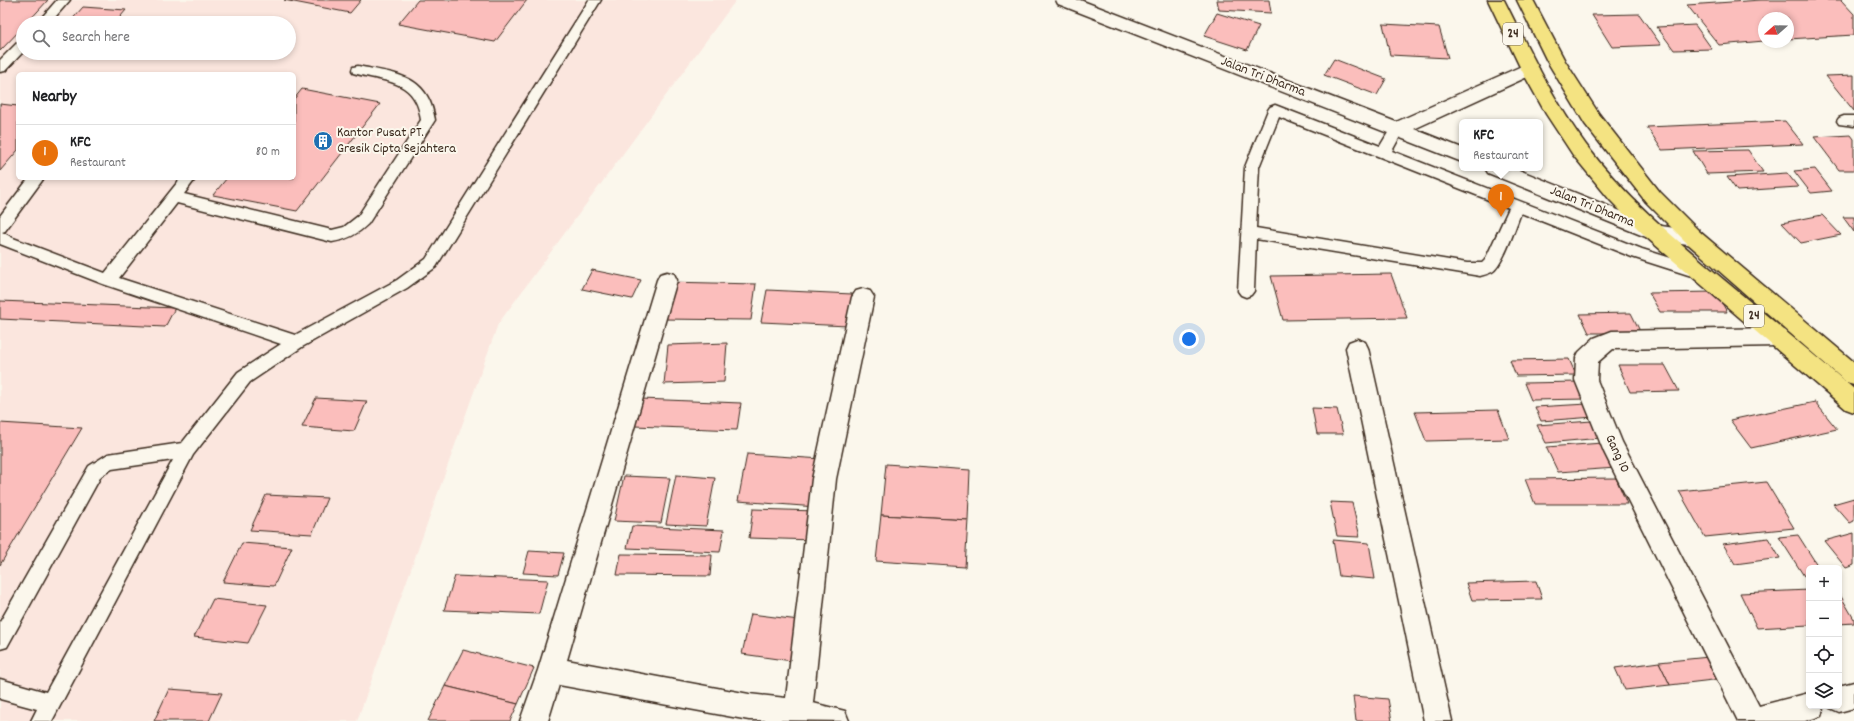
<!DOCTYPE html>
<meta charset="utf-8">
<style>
body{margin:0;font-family:Dekko,sans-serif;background:#f6f6f6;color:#202124}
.controls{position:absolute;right:12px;bottom:12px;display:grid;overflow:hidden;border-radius:6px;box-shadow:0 2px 6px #0003}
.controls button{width:36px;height:36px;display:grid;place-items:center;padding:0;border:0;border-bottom:1px solid #e0e0e0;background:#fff;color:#202124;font:20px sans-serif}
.compass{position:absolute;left:1758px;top:12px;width:36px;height:36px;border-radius:50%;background:#fff;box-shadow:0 2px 6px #0003;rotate:250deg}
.you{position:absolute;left:1189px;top:339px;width:14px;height:14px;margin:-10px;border:3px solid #fff;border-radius:50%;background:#1a73e8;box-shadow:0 0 0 6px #1a73e833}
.badge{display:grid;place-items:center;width:26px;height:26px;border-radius:50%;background:#d93025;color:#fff;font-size:13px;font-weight:700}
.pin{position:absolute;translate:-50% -33px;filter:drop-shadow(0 1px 2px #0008)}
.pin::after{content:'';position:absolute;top:21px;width:14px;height:12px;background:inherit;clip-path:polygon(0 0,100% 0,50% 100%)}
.popup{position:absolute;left:1459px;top:119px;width:84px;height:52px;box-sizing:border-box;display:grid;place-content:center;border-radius:6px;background:#fff;filter:drop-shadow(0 1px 3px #0005);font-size:13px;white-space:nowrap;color:#757577}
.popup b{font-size:15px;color:#202124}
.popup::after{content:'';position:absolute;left:50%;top:100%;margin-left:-8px;border:8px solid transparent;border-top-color:#fff}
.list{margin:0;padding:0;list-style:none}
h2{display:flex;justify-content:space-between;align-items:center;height:52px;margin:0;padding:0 16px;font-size:17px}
h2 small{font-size:13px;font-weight:400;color:#757577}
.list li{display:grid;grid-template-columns:26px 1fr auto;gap:12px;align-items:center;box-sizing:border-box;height:56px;padding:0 16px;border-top:1px solid #e0e0e0}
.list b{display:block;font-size:15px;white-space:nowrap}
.list p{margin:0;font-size:13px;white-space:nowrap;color:#757577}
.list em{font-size:13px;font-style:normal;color:#757577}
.icon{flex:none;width:22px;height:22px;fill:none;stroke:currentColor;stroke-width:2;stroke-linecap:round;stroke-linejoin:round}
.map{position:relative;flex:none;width:1854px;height:721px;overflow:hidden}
.search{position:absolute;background:#fff;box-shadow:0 2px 6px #0003;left:16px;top:16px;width:280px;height:44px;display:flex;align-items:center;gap:10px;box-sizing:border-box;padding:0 14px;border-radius:22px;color:#757577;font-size:15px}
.panel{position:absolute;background:#fff;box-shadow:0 2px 6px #0003;left:16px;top:72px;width:280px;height:108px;border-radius:6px}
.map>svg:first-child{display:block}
.built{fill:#fbe6de;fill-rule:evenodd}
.building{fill:#fbbebc;stroke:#3b2a1e}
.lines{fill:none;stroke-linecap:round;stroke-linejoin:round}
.service-casing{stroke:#3b2a1e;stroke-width:3}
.minor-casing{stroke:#3b2a1e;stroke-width:3}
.secondary-casing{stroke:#3b2a1e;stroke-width:3}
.trunk-casing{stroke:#3b2a1e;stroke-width:3}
.service{fill:#fbf7ec;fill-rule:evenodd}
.minor{fill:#fbf7ec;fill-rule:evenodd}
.secondary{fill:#fbf7ec;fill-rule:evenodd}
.trunk{fill:#f4e382;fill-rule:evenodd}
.labels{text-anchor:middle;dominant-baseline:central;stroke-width:4;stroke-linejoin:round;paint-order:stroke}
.shield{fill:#fbf7ec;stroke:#75685c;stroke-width:1}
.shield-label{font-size:13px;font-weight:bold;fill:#3b2a1e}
.street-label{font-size:14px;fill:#3b2a1e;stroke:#fbf7ec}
.poi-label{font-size:14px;fill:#3b2a1e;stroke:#fbf7ec;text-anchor:start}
</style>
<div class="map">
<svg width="1854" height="721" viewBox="0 0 1854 721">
<rect width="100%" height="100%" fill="#fbf7ec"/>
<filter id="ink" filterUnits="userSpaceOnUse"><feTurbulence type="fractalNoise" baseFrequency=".025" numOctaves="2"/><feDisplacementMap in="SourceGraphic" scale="8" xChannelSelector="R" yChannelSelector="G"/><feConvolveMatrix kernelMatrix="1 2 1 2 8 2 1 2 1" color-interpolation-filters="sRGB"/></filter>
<g filter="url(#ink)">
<path class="built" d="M0 0H736L498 324 357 721H0ZM23 23H289V53H23ZM18 74H294V178H18Z"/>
<g class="building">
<polygon points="0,0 48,0 27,23 23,23 23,27 0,51"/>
<polygon points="284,0 361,0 350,13"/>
<polygon points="418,0 527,0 495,42 398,24"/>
<polygon points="1217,0 1269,0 1271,13 1219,10"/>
<polygon points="1761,0 1841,0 1854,14 1854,35 1788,39 1788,18 1764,18 1764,41 1719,45 1687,5"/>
<polygon points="83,7 126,10 115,23 69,23"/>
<polygon points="1217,13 1259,26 1247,50 1204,36"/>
<polygon points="1639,14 1661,45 1612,47 1592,15"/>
<polygon points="1383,24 1439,27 1448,58 1390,55"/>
<polygon points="1695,25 1712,49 1674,50 1657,27"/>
<polygon points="1334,59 1386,79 1377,95 1324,75"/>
<polygon points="1854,75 1854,111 1826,76"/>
<polygon points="302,89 380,104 297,211 213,195 227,178 294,178 294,99"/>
<polygon points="0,104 18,106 18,150 0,171"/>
<polygon points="1785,121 1803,144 1662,150 1647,127"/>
<polygon points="1851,135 1854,139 1854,170 1839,170 1814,137"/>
<polygon points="1748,150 1763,172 1707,174 1693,151"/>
<polygon points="1815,169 1832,191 1811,193 1794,171"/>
<polygon points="1787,173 1798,187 1737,191 1727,177"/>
<polygon points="1822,215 1841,235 1801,243 1782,223"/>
<polygon points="1843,217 1854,217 1854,232"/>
<polygon points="592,270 641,280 632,299 582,289"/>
<polygon points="1391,274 1407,318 1283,320 1271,276"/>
<polygon points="668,282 756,284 751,320 661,319"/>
<polygon points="767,290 852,294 848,326 761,322"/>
<polygon points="1716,292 1727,312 1660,312 1649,293"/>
<polygon points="0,301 175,308 165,327 0,319"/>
<polygon points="1631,313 1641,333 1589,333 1580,314"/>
<polygon points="727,343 724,382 664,384 668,345"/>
<polygon points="1569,359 1576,375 1516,376 1510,360"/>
<polygon points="1618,365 1665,365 1679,391 1630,392"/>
<polygon points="1578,382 1586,399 1531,400 1524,383"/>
<polygon points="316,398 367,401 354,431 302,427"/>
<polygon points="641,399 741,403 737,430 634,426"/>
<polygon points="1815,402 1837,429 1751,448 1730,420"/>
<polygon points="1587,404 1594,417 1541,421 1535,407"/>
<polygon points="1312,408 1337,409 1343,434 1317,434"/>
<polygon points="1498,410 1509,439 1426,441 1415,412"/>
<polygon points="1592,421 1601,438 1546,443 1537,425"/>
<polygon points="0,423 82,428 0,565"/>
<polygon points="1603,443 1616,468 1558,472 1546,447"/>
<polygon points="747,454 822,459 816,507 738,501"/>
<polygon points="886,464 970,470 968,520 881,515"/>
<polygon points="676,475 715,478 706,526 666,524"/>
<polygon points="624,476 670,478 661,523 614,521"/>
<polygon points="1616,478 1627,504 1535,504 1525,479"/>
<polygon points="1766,482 1794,528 1705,537 1679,491"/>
<polygon points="266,495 327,498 312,534 250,530"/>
<polygon points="1854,498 1854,521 1850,523 1833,504"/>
<polygon points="1330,502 1352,503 1360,537 1337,536"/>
<polygon points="753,509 817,511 814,540 749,538"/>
<polygon points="881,515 968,520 965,567 876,561"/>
<polygon points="632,526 724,530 720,552 627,548"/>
<polygon points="1854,533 1854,565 1846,568 1824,541"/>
<polygon points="1798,535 1819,568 1809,568 1809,576 1804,576 1779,537"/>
<polygon points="1768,538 1780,558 1735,564 1723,544"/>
<polygon points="1333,540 1369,543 1375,579 1339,576"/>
<polygon points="242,543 292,547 274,586 223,582"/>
<polygon points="529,551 564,553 558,575 523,573"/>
<polygon points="621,554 712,555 710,576 617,575"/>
<polygon points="455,576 548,580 539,614 444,610"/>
<polygon points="1536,581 1542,599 1472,600 1466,583"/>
<polygon points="1809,590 1809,625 1757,628 1740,593"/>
<polygon points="1839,593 1854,619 1854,623 1839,624"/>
<polygon points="213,599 267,605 248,643 194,637"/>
<polygon points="751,614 807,621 799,662 742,654"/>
<polygon points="463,650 534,668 518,704 445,686"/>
<polygon points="1709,657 1721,679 1670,685 1659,662"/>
<polygon points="1659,662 1670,685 1625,690 1615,668"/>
<polygon points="445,686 518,704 510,721 428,721"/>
<polygon points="169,689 222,693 209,721 154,721"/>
<polygon points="1353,696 1388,699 1392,721 1356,721"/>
</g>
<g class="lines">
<defs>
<g id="service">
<polygon points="57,0 70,0 50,23 37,23"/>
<path d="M589 0H601L436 267 407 288 302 347 250 382 193 455 52 721H31L37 709 0 699V679L46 692 173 460 112 469 101 476 7 647 0 649V622L89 466 108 454 182 443 238 372 281 344 103 284 0 244V216L29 178H44L5 231 2 232 13 238 105 273 181 178H196L184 194 332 230 344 227 358 216 421 120C416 79 386 82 353 73L352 70 353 67 358 66C396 74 428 74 435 120L368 224C358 234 347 240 332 242L177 203 119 278 295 335 397 280 426 259Z"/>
<polygon points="23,40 23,52 5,71 0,72 0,60 19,41"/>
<path d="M1275 105 1380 146 1392 126 1397 124 1402 126 1404 129 1392 151 1642 249 1706 269 1709 273 1706 277 1701 279 1632 257 1521 213C1516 225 1503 266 1492 272 1488 274 1483 275 1480 276L1256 239 1254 291 1251 295 1246 297 1241 295 1238 291 1245 167 1268 110 1270 107ZM1279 117 1509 208 1485 260 1482 263H1467L1256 228 1259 167Z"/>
<polygon points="1844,116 1854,116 1854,126 1839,124 1837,121 1839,118"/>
</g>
<g id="minor">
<polygon points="667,272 674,274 677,280 567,660 749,694 786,698 812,479 852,297 856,291 863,289 870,291 874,297 836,479 813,703 845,711 849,721 749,720 559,685 548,721 520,721 538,670 657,280 660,274"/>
<polygon points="1778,328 1786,331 1789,337 1786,343 1778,346 1613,349 1598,362 1597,380 1622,442 1759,706 1809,693 1809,706 1824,706 1821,716 1805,721 1738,721 1604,452 1575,380 1576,358 1579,352 1594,338 1612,331"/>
<polygon points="1357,339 1365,342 1368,348 1452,721 1424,721 1346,348 1349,342"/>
<polygon points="1854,682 1854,708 1839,712 1830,708 1828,706 1839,706 1839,686"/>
</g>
<g id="secondary">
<polygon points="1056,0 1080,0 1396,122 1524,65 1530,63 1536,65 1539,69 1536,73 1414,129 1462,148 1462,162 1058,4"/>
<polygon points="1485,168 1514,168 1655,225 1700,232 1703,237 1700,242 1693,245 1646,237 1488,173"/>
</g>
<g id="trunk">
<path d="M1488 0H1504C1529 50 1553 100 1586 145 1625 197 1674 238 1724 280 1767 316 1811 352 1854 389V412L1846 409 1646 237 1610 200 1573 155 1546 114 1521 69Z"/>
<polygon points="1517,0 1533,0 1565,61 1599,114 1660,192 1700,232 1854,362 1854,384 1846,382 1686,242 1646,202 1585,124 1547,61"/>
</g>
</defs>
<use href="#service" class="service-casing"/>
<use href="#minor" class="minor-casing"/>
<use href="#secondary" class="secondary-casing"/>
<use href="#trunk" class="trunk-casing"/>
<use href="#service" class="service"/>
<use href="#minor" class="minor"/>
<use href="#secondary" class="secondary"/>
<use href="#trunk" class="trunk"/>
</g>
</g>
<defs>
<symbol id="building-disc" viewBox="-11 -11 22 22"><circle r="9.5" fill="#1f6fb2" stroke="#fbf7ec"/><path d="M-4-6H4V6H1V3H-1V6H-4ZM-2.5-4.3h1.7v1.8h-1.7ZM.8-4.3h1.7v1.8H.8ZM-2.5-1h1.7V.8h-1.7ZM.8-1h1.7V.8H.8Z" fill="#fff"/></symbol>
</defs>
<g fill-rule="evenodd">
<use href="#building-disc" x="312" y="130" width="22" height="22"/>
</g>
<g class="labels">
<g class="shield">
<rect x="1503" y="23" width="20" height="22" rx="3"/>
<rect x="1744" y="305" width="20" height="22" rx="3"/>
</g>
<g class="shield-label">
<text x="1513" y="34">24</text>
<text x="1754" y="316">24</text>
</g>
<g class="street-label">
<text transform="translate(1263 77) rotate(21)">Jalan Tri Dharma</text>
<text transform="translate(1592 207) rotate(22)">Jalan Tri Dharma</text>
<text transform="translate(1617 454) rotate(65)">Gang 10</text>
</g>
<g class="poi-label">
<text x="337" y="133">Kantor Pusat PT.<tspan x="337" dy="16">Gresik Cipta Sejahtera</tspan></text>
</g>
</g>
</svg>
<div class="controls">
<button>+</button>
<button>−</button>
<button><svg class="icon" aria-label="locate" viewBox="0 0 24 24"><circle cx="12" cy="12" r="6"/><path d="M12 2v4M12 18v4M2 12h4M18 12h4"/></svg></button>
<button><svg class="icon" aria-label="layers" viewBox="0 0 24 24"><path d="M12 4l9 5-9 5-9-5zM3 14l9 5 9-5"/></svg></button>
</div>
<svg class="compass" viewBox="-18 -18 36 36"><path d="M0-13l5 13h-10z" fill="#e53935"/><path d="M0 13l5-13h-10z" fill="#757577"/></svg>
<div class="you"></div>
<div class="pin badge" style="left:1501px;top:217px;background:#e8710a">1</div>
<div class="popup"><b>KFC</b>Restaurant</div>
<div class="search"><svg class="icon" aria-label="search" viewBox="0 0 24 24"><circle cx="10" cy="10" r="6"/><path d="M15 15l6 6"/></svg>Search here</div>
<section class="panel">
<h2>Nearby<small></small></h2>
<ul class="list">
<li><span class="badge" style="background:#e8710a">1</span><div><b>KFC</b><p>Restaurant</p></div><em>80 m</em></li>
</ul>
</section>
</div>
